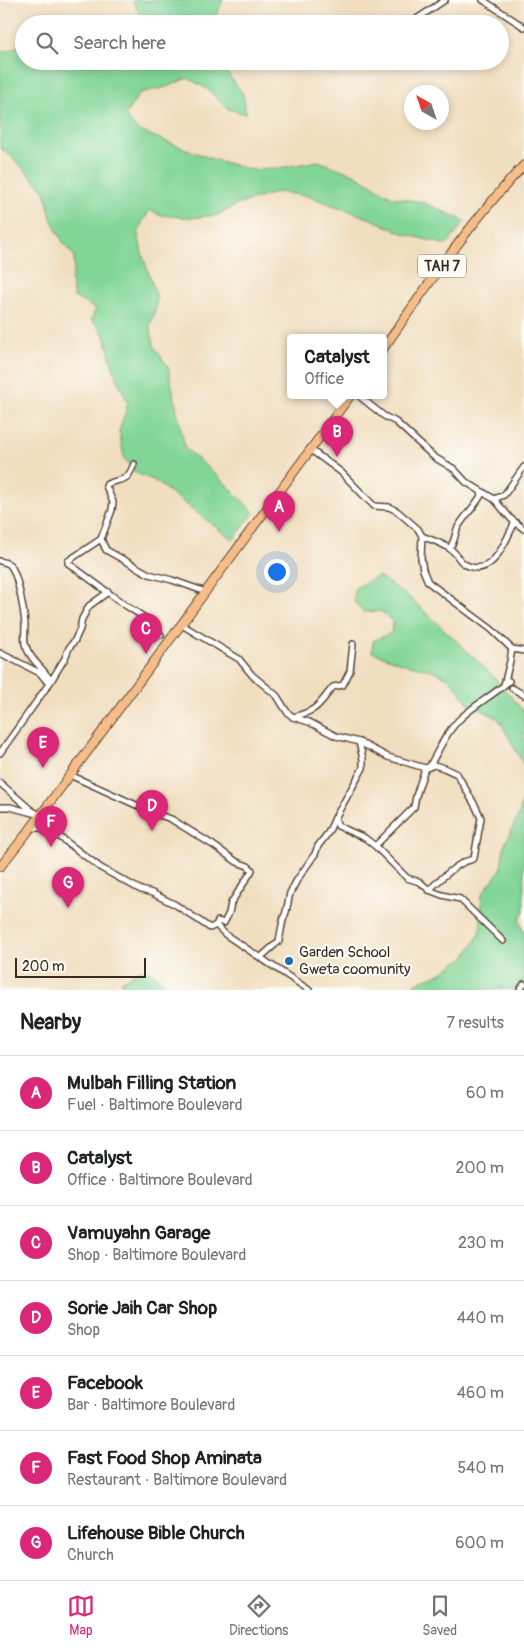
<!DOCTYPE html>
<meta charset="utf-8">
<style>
body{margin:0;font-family:Pangolin,sans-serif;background:#f2f2f2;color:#202124}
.compass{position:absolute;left:404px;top:85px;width:45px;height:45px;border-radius:50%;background:#fff;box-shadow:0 2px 8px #0003;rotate:320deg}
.scale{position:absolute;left:15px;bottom:12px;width:131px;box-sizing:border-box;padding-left:5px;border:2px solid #3b2a1e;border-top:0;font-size:14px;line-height:18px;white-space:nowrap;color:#3b2a1e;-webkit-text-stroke:4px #fdfcf7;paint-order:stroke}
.you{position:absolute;left:276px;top:571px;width:18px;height:18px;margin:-12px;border:4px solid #fff;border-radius:50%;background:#1a73e8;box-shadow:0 0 0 8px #1a73e833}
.badge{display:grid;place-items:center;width:32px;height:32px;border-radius:50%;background:#db2777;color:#fff;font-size:16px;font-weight:700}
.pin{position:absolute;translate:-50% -41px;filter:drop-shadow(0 1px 2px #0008)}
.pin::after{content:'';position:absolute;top:26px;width:18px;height:15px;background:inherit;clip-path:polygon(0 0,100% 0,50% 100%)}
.popup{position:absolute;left:287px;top:334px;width:100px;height:65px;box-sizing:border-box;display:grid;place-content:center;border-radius:5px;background:#fff;filter:drop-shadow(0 1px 4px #0005);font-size:16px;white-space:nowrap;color:#757577}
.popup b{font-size:19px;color:#202124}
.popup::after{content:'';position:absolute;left:50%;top:100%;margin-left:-10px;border:10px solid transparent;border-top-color:#fff}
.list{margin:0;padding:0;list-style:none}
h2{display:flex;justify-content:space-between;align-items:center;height:65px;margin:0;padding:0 20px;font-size:21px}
h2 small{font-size:16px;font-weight:400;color:#757577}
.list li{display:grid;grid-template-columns:32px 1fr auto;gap:15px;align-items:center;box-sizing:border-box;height:75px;padding:0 20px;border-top:1px solid #e0e0e0}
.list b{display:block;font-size:19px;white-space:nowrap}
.list p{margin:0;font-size:16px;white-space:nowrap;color:#757577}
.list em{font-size:16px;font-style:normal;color:#757577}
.icon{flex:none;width:28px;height:28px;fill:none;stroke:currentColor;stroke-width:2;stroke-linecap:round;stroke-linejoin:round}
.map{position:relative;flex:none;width:524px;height:990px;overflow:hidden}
.search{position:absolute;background:#fff;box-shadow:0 2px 8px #0003;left:15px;right:15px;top:15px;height:55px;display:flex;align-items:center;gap:12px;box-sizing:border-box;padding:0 18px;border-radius:28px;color:#757577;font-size:19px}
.sheet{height:590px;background:#fff}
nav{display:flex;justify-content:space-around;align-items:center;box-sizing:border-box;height:70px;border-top:1px solid #e0e0e0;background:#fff;font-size:14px;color:#757577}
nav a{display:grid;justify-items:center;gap:2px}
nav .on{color:#db2777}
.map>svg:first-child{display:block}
.green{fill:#81d597;stroke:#5e805a}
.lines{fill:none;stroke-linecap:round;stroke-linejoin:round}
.minor-casing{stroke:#564536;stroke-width:8}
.highway-casing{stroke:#564536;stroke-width:10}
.minor{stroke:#fff;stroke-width:5}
.highway{stroke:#f7bd88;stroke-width:8}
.poi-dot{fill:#1f6fb2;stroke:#fdfcf7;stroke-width:2}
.labels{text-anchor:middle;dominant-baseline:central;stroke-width:4;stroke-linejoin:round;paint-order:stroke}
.shield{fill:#fdfcf7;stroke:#75695f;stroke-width:1}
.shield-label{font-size:14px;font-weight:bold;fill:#3b2a1e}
.poi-label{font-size:15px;fill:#3b2a1e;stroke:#fdfcf7;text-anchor:start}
</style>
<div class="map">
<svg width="524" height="990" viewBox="0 0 524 990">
<rect width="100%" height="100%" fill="#fdfcf7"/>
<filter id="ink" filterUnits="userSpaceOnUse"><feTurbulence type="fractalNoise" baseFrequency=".02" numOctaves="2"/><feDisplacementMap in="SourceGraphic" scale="10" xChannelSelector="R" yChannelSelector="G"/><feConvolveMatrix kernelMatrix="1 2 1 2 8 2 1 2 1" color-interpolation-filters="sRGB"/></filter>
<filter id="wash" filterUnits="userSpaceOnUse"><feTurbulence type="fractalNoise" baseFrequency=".0096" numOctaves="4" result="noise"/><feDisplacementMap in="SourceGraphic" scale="20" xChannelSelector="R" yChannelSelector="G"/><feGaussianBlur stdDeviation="1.12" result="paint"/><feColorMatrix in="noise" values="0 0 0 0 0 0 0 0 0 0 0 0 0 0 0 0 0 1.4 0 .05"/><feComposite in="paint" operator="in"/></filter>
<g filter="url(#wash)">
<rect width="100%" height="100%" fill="#f1debf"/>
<g class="green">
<polygon points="134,0 223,0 213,24 153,24 141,16 133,2"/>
<path d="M23 44 24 61H49L56 67 67 61H112L116 67 138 61H218L243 94 246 114 228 109 207 89 188 78 166 87 140 93 125 115 137 130 212 159 252 170 280 168 318 161 354 174 392 197 422 202 465 221 447 245 405 234 371 219 308 196 278 192 239 204 217 215 192 218 159 215 150 210 142 223 138 234 142 253 157 298 155 311 150 326 154 346 168 367 185 448 223 481 254 512 233 540 155 481 136 473 124 458 119 431 128 404C123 391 116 378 112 364 106 343 109 336 91 320L96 309 74 297 71 281 74 269V256L63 242 51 219 45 191 10 155 0 148V52L10 50Z"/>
<polygon points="379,576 410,598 447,632 493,676 524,712 524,766 499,719 468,703 450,679 432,670 404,664 372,652 373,641 391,633 393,622 380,611 363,612 354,601 355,588"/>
<polygon points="524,787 524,912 519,920 524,933 524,989 411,990 416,983 441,973 466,956 480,933 482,894 501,869 504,846 520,812"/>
<polygon points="139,970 150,971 172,989 181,988 186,990 124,990 121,981"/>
</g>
</g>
<g filter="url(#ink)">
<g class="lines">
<defs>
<g id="minor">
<polyline points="483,0 524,27"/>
<polyline points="409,24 445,0"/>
<polyline points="335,66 341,61"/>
<polyline points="359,396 384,416 396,422 434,457 454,469 466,482 494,499 511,519 524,529"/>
<polyline points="311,450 341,472 374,506 389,507 397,511 418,529 422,536 421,558 423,570 428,582 491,629 512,649 524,651"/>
<path d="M134 464C126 484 124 477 107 484L106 486 113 502 112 510 101 539 68 561V563C87 577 106 591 125 605 141 616 149 618 161 635"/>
<polyline points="494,499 504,495 524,467"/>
<path d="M422 536C431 540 443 543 450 549 456 552 458 559 463 563 492 582 505 541 515 522"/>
<polyline points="101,539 106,550 149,574 172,580 206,592"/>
<path d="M450 548C454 542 455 536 457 529 464 516 476 506 483 492"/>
<path d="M0 561C3 562 8 563 10 565 18 574 24 612 25 625 25 631 24 638 25 644 31 662 43 667 51 681L0 753"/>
<path d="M182 625 239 659 252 675 277 696 287 712 293 717 309 722 336 736 359 742 388 757 425 768 429 767C439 750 447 730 462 717 476 704 495 694 509 681"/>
<polyline points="0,653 40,673 49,684"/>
<polyline points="51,681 65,658 69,648 75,640 80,629 82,619 89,606 108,592"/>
<polyline points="504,685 510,661 512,649"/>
<polyline points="512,688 524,695"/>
<path d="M293 717C319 710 318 705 333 687L343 685 350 671 353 644"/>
<polyline points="359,742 363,759 363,768 335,818 338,826 365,838 375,846 407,878 420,882 429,890 442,895 460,899 503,941"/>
<polyline points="70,775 156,814 171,819 213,845 237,862 248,866 252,870 251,872 231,903 229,913 224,923 218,921 216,925 226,935 309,990"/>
<polyline points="0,783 31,810 40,815 10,807 0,807"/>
<polyline points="31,828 48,828 101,868 141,890 152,893 176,905 210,928 216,925"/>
<polyline points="375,846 414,807 416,796 425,768"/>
<path d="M429 890C440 880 450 869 464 862 468 860 471 861 474 858L481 818 476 807 457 774 444 768 434 765 429 767"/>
<polyline points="261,957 279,941 283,920 286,912 290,893 297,880 315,854 318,846 328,833 335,818"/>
<polyline points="520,990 524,984"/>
</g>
<g id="highway">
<path d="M383 349C427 286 471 221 524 165"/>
<polyline points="0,867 31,828 350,396"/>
</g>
</defs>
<use href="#minor" class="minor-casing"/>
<use href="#highway" class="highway-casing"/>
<use href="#minor" class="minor"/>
<use href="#highway" class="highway"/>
</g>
</g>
<circle class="poi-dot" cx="289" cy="961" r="5"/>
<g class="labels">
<rect class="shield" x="418" y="254.5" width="48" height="23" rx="4"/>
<g class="shield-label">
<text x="442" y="266">TAH 7</text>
</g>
<g class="poi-label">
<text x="299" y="952">Garden School<tspan x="299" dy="17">Gweta coomunity</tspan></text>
</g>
</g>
</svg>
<svg class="compass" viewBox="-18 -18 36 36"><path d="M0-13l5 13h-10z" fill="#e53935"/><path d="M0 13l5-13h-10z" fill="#757577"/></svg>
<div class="scale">200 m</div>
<div class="you"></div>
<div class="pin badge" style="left:279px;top:532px">A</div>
<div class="pin badge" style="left:337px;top:457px">B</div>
<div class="popup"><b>Catalyst</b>Office</div>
<div class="pin badge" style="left:146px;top:654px">C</div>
<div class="pin badge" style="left:152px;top:831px">D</div>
<div class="pin badge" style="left:43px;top:768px">E</div>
<div class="pin badge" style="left:51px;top:847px">F</div>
<div class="pin badge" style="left:68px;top:908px">G</div>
<div class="search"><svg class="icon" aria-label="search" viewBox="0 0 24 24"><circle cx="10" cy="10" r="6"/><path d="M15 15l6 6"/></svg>Search here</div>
</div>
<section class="sheet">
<h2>Nearby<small>7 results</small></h2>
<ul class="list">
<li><span class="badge">A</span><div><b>Mulbah Filling Station</b><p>Fuel · Baltimore Boulevard</p></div><em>60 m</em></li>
<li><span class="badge">B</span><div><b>Catalyst</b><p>Office · Baltimore Boulevard</p></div><em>200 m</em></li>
<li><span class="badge">C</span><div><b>Vamuyahn Garage</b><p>Shop · Baltimore Boulevard</p></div><em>230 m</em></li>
<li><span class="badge">D</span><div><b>Sorie Jaih Car Shop</b><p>Shop</p></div><em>440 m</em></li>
<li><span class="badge">E</span><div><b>Facebook</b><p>Bar · Baltimore Boulevard</p></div><em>460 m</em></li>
<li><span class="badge">F</span><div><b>Fast Food Shop Aminata</b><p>Restaurant · Baltimore Boulevard</p></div><em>540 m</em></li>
<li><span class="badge">G</span><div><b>Lifehouse Bible Church</b><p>Church</p></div><em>600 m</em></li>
</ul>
</section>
<nav>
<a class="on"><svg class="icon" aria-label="map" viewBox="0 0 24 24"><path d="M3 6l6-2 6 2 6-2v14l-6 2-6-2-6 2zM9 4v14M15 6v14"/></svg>Map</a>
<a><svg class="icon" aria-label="directions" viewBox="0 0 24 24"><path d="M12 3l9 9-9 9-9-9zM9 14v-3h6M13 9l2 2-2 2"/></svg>Directions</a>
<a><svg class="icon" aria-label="saved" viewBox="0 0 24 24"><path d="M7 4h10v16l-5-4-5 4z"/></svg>Saved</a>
</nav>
